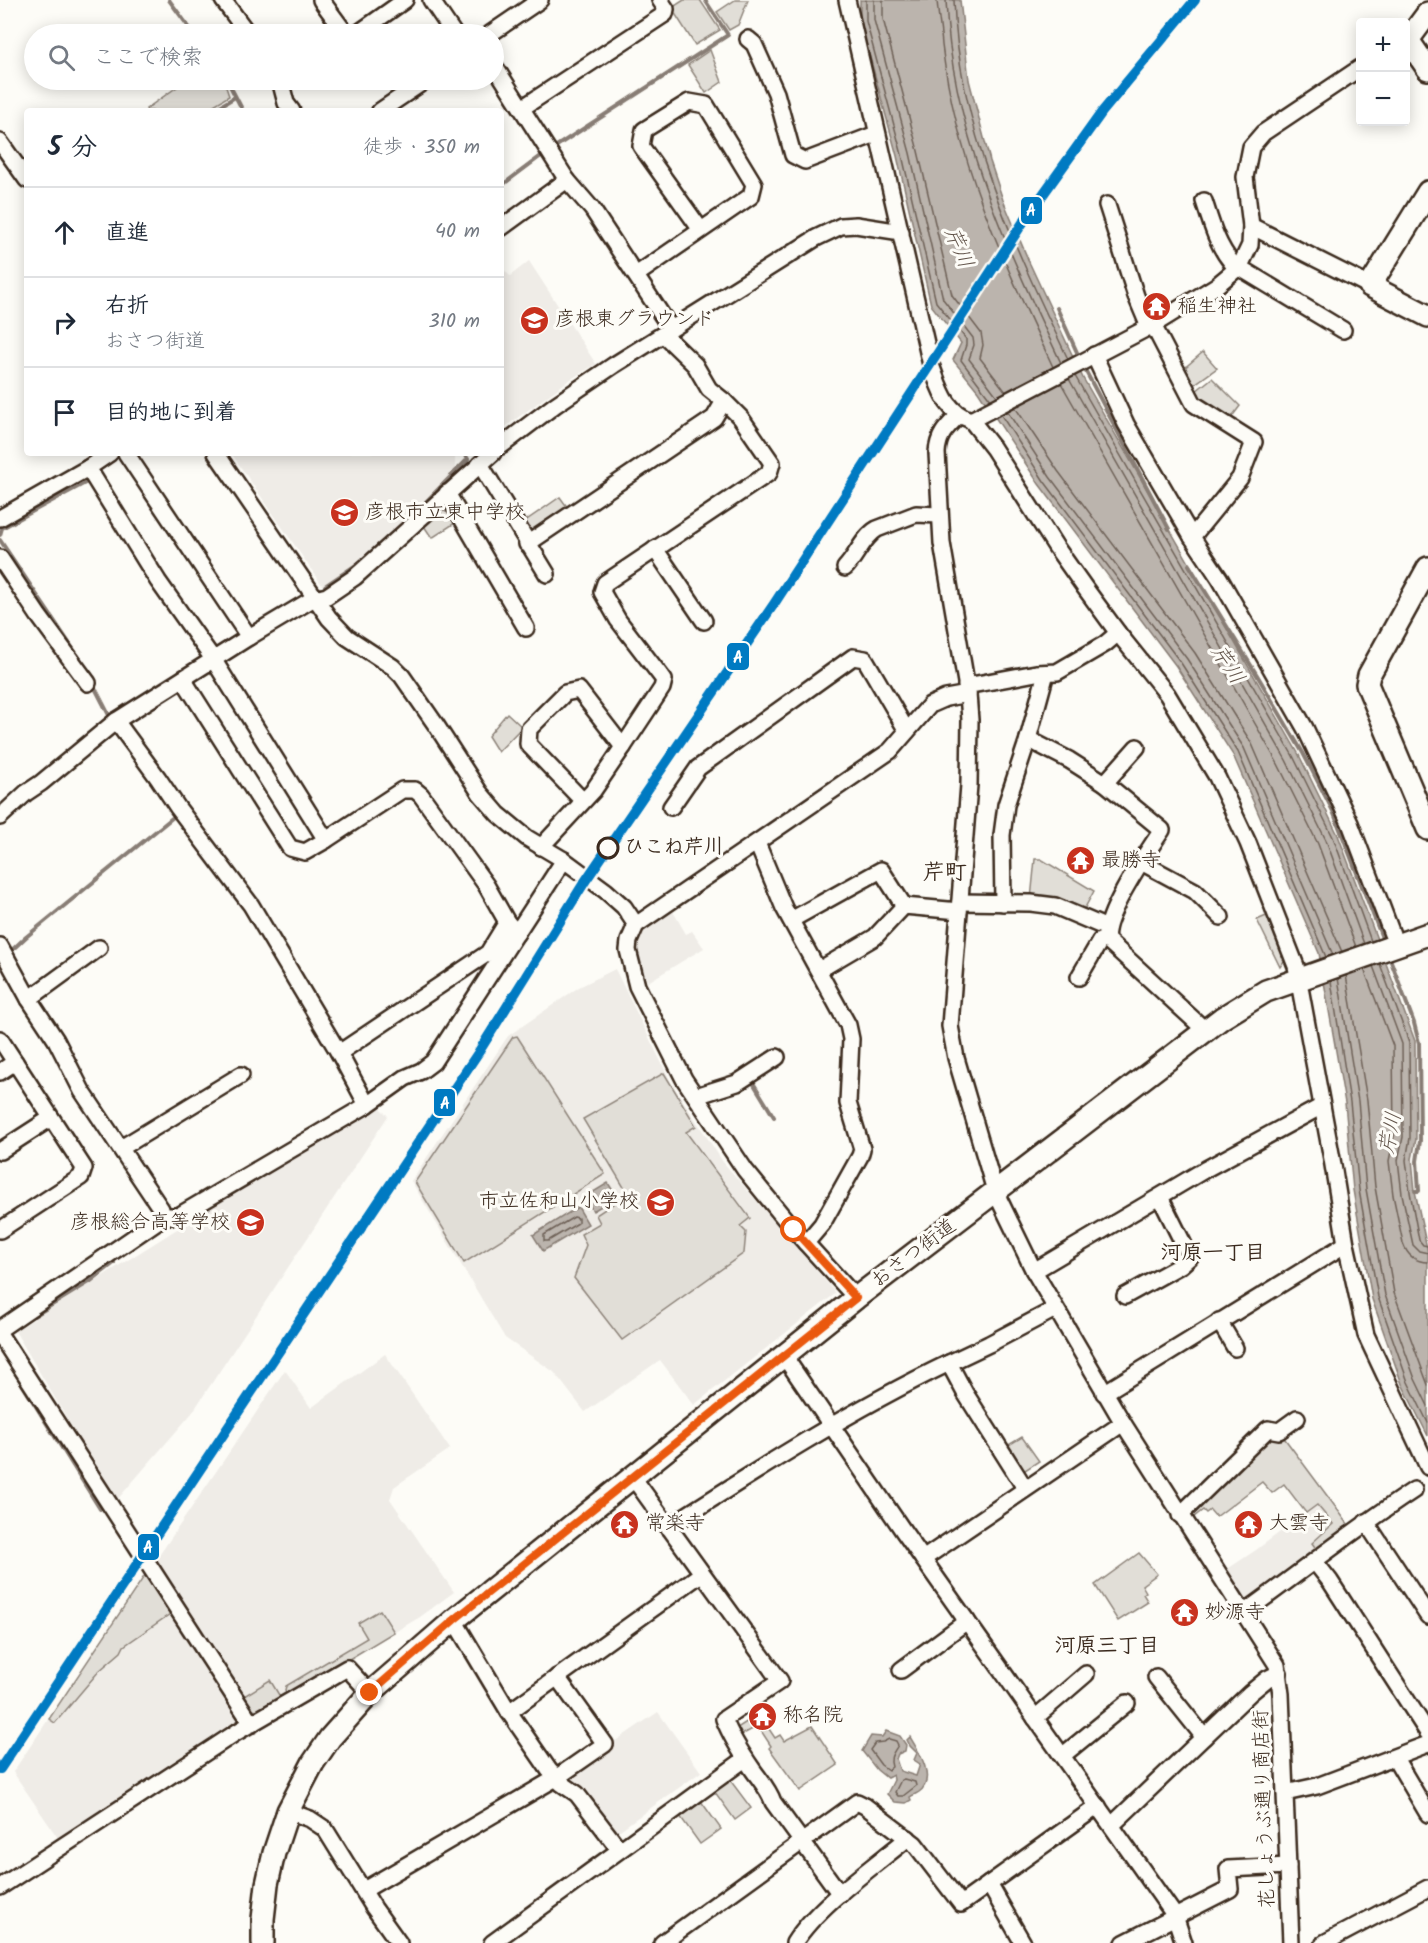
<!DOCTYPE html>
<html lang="ja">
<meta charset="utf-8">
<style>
body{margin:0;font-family:Kalam,"Klee One",sans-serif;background:#f6f6f7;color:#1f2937}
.controls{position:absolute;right:18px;top:18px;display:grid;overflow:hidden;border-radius:6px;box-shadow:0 3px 15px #0003}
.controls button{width:54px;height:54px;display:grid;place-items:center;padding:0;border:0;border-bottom:2px solid #e0e1e3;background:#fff;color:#1f2937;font:30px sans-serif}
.stop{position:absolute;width:18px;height:18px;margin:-14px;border:4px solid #ea580c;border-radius:50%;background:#fff}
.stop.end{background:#ea580c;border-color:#fff;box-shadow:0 2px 6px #0008}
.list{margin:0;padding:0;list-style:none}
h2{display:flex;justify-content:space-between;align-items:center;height:78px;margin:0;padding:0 24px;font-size:26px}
h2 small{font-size:20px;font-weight:400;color:#747a83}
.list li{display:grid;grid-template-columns:39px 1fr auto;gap:18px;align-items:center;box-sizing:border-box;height:90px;padding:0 24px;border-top:2px solid #e0e1e3}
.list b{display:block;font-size:22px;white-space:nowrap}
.list p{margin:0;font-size:20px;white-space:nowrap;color:#747a83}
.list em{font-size:20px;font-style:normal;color:#747a83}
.icon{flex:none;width:33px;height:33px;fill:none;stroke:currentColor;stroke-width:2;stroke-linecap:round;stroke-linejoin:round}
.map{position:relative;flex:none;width:1428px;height:1943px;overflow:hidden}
.search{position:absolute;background:#fff;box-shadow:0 3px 15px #0003;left:24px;top:24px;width:480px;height:66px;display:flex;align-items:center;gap:15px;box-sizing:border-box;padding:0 21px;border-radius:33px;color:#747a83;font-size:22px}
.panel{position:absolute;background:#fff;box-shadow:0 3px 15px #0003;left:24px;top:108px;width:480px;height:348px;border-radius:6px}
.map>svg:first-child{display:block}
.built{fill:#efece7}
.green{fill:#e1ded7;stroke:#8e847a;stroke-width:1.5}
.water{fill:#bbb4ad;stroke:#887d74;stroke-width:1.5}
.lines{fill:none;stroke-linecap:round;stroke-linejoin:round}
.shore{stroke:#6e6157;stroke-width:1.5}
.stream{stroke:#887d74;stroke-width:4}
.street-casing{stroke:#3b2a1e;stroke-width:20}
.secondary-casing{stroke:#3b2a1e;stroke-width:26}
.street{stroke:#fdfcf7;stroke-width:15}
.secondary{stroke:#fdfcf7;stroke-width:21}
.rail-1-casing{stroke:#fdfcf7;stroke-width:15}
.rail-1{stroke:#007ac2;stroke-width:10}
.route{stroke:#ea580c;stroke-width:8}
.stop-dot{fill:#fdfcf7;stroke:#3b2a1e;stroke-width:3}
.labels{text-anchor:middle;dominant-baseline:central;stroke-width:6;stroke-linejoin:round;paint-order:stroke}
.poi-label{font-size:20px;fill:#3b2a1e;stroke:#fdfcf7;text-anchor:start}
.stop-label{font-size:20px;font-weight:bold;fill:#3b2a1e;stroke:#fdfcf7;text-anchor:start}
.street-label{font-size:20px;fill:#3b2a1e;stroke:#fdfcf7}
.water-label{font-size:21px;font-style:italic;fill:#615349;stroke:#fdfcf7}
.neighbourhood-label{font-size:21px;font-weight:bold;fill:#3b2a1e;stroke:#fdfcf7}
.quarter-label{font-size:22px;font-weight:bold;fill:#3b2a1e;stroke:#fdfcf7}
.line-badge{stroke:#fdfcf7;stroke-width:2}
.badge-label{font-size:16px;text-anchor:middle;font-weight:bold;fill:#fff}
</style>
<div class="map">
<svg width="1428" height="1943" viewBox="0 0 1428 1943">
<rect width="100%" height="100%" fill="#fdfcf7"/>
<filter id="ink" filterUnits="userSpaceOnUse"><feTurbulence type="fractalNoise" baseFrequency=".0167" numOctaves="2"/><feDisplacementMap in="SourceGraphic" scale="12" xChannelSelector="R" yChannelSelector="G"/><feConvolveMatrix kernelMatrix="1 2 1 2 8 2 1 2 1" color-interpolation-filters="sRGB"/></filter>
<g filter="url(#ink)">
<g class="built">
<polygon points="529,261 596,364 568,381 501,430 501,272 504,270 510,276"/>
<polygon points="231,453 455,453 455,475 377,551 358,566 322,585"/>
<polygon points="671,908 686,934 692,931 704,948 648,982 639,962 637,948 640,938 648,925"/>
<polygon points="615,969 671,1082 723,1162 836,1293 694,1405 660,1360 585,1412 554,1372 505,1338 411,1181 508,1036 579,987"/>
<polygon points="376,1104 388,1116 192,1413 116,1501 15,1331"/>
<polygon points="385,1354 450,1449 394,1487 390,1499 454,1592 420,1617 262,1711 252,1709 156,1560 285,1370 311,1408"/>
<polygon points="1316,1505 1334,1525 1320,1554 1249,1607 1223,1572 1256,1550"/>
<polygon points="145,1575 236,1718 234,1728 60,1841 13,1772"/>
<polygon points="658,1712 701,1772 620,1830 613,1829 564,1776"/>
</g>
<g class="green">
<polygon points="684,0 700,0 720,30 695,45 674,12 673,7"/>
<polygon points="735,0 748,0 738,25 729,30 717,12"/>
<polygon points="710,50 722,82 706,93 688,65"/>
<polygon points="187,80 221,80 226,87 229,96 204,111 147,111 146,109"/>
<polygon points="1203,352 1217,368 1189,388 1181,371"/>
<polygon points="1212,378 1240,406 1228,422 1196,401 1199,394 1196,391"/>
<polygon points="560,497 568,508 527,534 521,524"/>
<polygon points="441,510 454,515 458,521 432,538 424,526"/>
<polygon points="507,713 522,727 498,752 488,736"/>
<polygon points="1035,859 1041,859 1094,891 1082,913 1031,899"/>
<polygon points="1271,914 1286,958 1280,967 1257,920"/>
<polygon points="517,1036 605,1174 464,1263 415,1182 513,1037"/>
<polygon points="664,1073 696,1126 686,1132 750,1218 740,1226 746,1232 744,1253 622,1340 574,1278 586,1245 581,1234 600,1223 596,1215 628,1194 583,1119"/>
<polygon points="1269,1431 1282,1435 1351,1528 1320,1554 1312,1543 1333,1524 1317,1505 1306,1513 1284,1484 1272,1493 1262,1482 1216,1517 1210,1510 1206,1513 1203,1510 1190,1520 1186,1512"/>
<polygon points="1022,1437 1039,1461 1019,1474 1002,1449"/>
<polygon points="1139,1553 1157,1574 1142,1585 1146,1592 1143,1594 1148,1602 1118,1621 1095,1585"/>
<polygon points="145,1575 170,1614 124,1646 121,1652 99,1671 55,1723 49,1719"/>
<polygon points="380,1610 394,1632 288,1696 285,1690 286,1686 367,1638 358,1623"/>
<polygon points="270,1680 282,1700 262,1711 252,1709 244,1696"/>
<polygon points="759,1714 775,1738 780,1735 784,1741 812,1726 838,1765 800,1791 769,1748 771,1746 758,1726 738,1737 734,1730"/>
<polygon points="727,1776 751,1808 735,1820 712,1788"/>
<polygon points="698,1797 721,1829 700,1844 677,1812"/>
</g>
<g class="water">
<polygon points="860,0 960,0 969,80 990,161 1003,200 1030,264 1083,378 1298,753 1338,835 1415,1041 1416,1139 1412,1159 1415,1191 1428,1253 1428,1436 1402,1384 1372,1299 1353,1190 1345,1103 1319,953 1233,755 1176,666 1039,484 978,391 953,360 961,343 931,305 897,156 860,21"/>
<polygon points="608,1183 617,1197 593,1211 585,1197"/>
<polygon points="578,1207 588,1224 543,1251 533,1235"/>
<path d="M886 1731 900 1736 906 1745 905 1751 898 1754 896 1759 900 1771 916 1776 920 1764 914 1760 917 1753 910 1746 907 1740 910 1737C918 1750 937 1779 919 1792 916 1794 913 1795 910 1797L911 1800 906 1803 895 1802 887 1794 894 1780 893 1775 887 1778 877 1770 862 1751 871 1736 882 1737Z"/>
</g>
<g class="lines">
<g class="shore">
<polyline points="866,0 866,21 902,155 936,302 966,339 966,345 961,360 991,400"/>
<polyline points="874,0 874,20 910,153 943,299 973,338 974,345 969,359 997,396"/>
<polyline points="883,0 883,19 918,151 952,295 981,333 983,345 980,358 1006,392"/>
<path d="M937 0C938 15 941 30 942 45 956 162 1004 262 1053 367"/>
<path d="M946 0C951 130 1007 248 1061 363"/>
<path d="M954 0C958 128 1014 246 1068 359"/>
<polyline points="1075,376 1293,756 1333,837 1371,941"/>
<polyline points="1069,379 1286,760 1326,840 1364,944"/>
<polyline points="1061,383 1278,764 1318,844 1356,947"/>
<polyline points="1015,407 1058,471 1195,653 1252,744 1342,952"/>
<polyline points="1007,411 1050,477 1187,659 1244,748 1333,955"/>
<polyline points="1001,415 1044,481 1181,663 1238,752 1326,957"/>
<polyline points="1380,964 1409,1042 1410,1138 1406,1160 1410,1192 1419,1240 1423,1245 1428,1246"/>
<polyline points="1373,966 1402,1044 1403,1137 1398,1160 1402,1194 1413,1245 1419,1251 1428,1253"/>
<path d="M1364 969 1393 1046 1394 1136 1389 1161 1393 1195 1403 1243C1407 1255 1415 1262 1428 1262"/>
<polyline points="1346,975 1367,1100 1375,1187 1394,1293 1428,1385"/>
<polyline points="1338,978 1358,1101 1366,1189 1385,1295 1415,1379 1428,1406"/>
<polyline points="1331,981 1350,1102 1359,1190 1378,1297 1408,1382 1428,1423"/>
<polygon points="574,1217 578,1218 578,1223 548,1241 544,1241 544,1235"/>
<path d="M889 1739 896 1741 898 1745C893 1754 889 1756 892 1767L888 1770 881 1765 870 1750 875 1743 883 1742Z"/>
<polygon points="904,1779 915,1782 916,1786 903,1796 898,1796 895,1792 901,1780"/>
</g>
<g class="stream">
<polyline points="169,0 194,34"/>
<polyline points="227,80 243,111"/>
<polyline points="212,111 235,97"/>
<polyline points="555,147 728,35 705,0"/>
<polyline points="501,186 541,156"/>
<polyline points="1057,308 1080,359"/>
<polyline points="1083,366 1169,529"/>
<polyline points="412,516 468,459 464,453"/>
<polyline points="0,535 2,528 87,482"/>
<polyline points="0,540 82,662"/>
<polyline points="1189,565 1257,675 1303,753 1333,811 1384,943"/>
<polyline points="325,586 362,561"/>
<polyline points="92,682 111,719"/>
<polyline points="12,950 26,937 172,818"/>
<polyline points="1389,956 1414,1023 1419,1043 1420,1141 1417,1161 1419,1191 1415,1191"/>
<polyline points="752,1081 774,1117"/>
<polyline points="34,1316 91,1281 114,1263"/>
<polyline points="2,1352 100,1509"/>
</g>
<defs>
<g id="street">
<polyline points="223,0 248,34"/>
<polyline points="321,0 346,34"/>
<polyline points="431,0 454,34"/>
<path d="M847 0 931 365C940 388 945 412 971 420L1153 325 1216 286 1240 266 1250 245 1251 226 1245 177 1251 147 1263 133 1360 68"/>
<polyline points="357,34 405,0"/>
<polyline points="490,34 540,0"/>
<polyline points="748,39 754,44 776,93 793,155 805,161 876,134"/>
<polyline points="494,65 567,180 592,209 671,329"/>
<polyline points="280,80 286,103 292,111"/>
<polyline points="522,108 665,14 666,9 660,0"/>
<polyline points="380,111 426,80"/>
<polyline points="0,142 27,180"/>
<path d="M1204 201C1211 223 1217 245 1232 263L1343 330"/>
<polyline points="1107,205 1136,296 1149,327"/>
<polyline points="1251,226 1370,286"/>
<polyline points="501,228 567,180"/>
<polyline points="636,275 751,196 754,184 706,105 689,102 644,130 641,146 701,230"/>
<polyline points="1153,325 1194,404 1254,442 1240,478 1192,537"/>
<polyline points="1094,355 1126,424 1192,537 1220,579 1305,728 1350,823 1392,934"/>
<path d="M958 416C946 428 938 435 937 453L942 543 968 694 970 720 969 785 950 1026 956 1058 995 1191 1034 1271 1123 1423 1277 1665 1281 1694 1291 1943"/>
<polyline points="971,420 993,448 1056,547 1085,588 1118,633 1167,694 1217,777 1248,843 1296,966 1332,1159 1346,1244 1366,1335 1428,1467"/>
<polyline points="501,446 555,405 614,365 816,238 841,226 856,225 901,232"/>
<polyline points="126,453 249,637"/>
<polyline points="216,453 329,618 347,637 393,667 402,676 436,725 480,793 498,814 527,838 564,860 606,891 624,907 636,925"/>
<polyline points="480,464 547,574"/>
<polyline points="88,468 158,581 213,659 326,840 305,852 290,848 183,679"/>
<polyline points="447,493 526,628"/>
<polyline points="0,518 88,468 110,453"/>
<polyline points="527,544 714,418 724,401 709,389 695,365 664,335"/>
<polyline points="655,549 704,621"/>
<polyline points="0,558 38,615 88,683"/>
<path d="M845 568C856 557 863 537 877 529L916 514 939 515"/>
<polyline points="966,686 1036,673 1057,672 1105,644 1118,633"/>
<polyline points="116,721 158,778 178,808 251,905 339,1053 367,1105 405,1078 421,1071 433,1062 564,860"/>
<path d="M1028 739 1069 760 1105 783 1162 830C1148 851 1102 917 1107 940L1205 1030"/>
<polyline points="623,747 662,688 664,680 618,620 602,592 605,583 769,473 772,463 741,418 724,401"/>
<polyline points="1105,783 1137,747"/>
<polyline points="671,807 698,768 853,657 865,659 907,731"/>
<polyline points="0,817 26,793 41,783 116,721 249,637 311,600 327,596 355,577 493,453"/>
<polyline points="326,840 402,790 415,790 421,795 486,885 507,922 517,933"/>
<polyline points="757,843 784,908 848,1025 851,1039 848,1103 862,1149 860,1156 822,1224 806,1243"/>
<polyline points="541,847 593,791 623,747 579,690 565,693 529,729 528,744 583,801"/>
<polyline points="1141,862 1195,891 1221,917"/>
<polyline points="960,902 1031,903 1055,906 1107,928"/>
<polyline points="1003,903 1002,835 1006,805 1028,739 1046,673"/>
<polyline points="791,920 881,870 904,906"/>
<polyline points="0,946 29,999 56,1040 82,1091 161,1209 162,1216"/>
<polyline points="819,970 875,937 904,906 959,911"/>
<polyline points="1079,977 1100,941 1106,938"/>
<polyline points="29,999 99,948"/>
<polyline points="0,1039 84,1168 81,1177 0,1230"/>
<polyline points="339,1053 488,953 507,922"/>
<polyline points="0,1072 15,1062"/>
<polyline points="696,1096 737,1083 777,1057"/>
<polyline points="121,1148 241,1075"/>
<polyline points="0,1151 51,1118"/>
<polyline points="1034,1271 1206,1169 1322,1106"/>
<polyline points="1125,1296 1181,1265 1190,1257 1160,1197"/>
<polyline points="856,1298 794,1230 745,1170 684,1079 637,986 628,950 629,941 636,925 890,751 930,705 946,698 968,694"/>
<polyline points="1219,1321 1235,1348"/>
<polyline points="0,1329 159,1220 162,1216 178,1216 367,1105"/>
<polyline points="0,1335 252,1724"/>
<polyline points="784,1356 904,1532 1175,1916 1184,1943"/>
<polyline points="949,1363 989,1344 1055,1309"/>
<polyline points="1104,1393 1346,1244"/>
<path d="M632 1476 780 1681 724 1719C731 1737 742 1754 753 1770 760 1780 769 1790 773 1802L840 1894"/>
<polyline points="1180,1515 1268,1429 1279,1431 1297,1418"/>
<polyline points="1366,1522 1428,1616"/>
<path d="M668 1527C760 1468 851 1410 949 1363L965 1393 1025 1488"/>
<polyline points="923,1559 1123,1423"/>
<polyline points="1315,1562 1330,1581 1428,1733"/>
<path d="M1245 1612C1302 1571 1356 1528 1414 1490"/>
<polyline points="454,1620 509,1712 549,1770 561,1783 577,1794 619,1849"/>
<polyline points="901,1670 967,1621"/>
<polyline points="1156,1677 1204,1737"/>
<polyline points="509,1712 701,1574"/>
<polyline points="1035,1718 1086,1674"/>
<polyline points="1062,1756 1127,1703"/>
<polyline points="1395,1758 1428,1814"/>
<polyline points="1285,1793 1317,1786 1428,1744"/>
<polyline points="288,1811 310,1819 325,1829 374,1908 399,1943"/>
<polyline points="1112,1825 1250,1693 1267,1679 1279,1673"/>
<polyline points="989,1884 1023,1943"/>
<polyline points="0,1887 237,1732 347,1668 370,1693"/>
<polyline points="364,1890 556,1778 605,1744 557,1677"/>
<polyline points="492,1943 745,1759"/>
<polyline points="662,1943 857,1802 865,1806 915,1844 961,1904 1098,1806"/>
<path d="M794 1943C818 1905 873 1867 908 1838"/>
<polyline points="1124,1943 1230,1889 1228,1869 1288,1866"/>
<polyline points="1324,1943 1428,1888"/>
</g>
<g id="secondary">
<polyline points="1428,13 1408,40 1428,69"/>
<polyline points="1428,192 1370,286 1428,316"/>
<polyline points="1428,568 1369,675 1367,684 1428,829"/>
<polyline points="263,1943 263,1919 267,1884 274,1853 288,1811 313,1763 330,1738 370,1693 454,1620 856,1298 1222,1018 1266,991 1428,934"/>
</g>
</defs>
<use href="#street" class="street-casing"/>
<use href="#secondary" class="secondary-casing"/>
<use href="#street" class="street"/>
<use href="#secondary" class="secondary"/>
<defs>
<polyline id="rail-1" points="0,1769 478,1053 584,883 774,604 1024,221 1102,112 1195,0"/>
</defs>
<use href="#rail-1" class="rail-1-casing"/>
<use href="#rail-1" class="rail-1"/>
</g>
</g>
<g class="lines" filter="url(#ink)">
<polyline class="route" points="370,1693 454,1620 856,1298 794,1230"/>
</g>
<defs>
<symbol id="temple-disc" viewBox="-11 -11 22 22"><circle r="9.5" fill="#c8321e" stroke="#fdfcf7"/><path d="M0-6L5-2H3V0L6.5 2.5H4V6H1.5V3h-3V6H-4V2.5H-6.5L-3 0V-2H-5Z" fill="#fff"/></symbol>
<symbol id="school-disc" viewBox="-11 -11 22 22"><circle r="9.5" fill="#c8321e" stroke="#fdfcf7"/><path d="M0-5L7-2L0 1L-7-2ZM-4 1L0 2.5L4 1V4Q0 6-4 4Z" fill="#fff"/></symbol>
</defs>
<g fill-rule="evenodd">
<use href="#temple-disc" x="1140" y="290" width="33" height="33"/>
<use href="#school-disc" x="518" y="304" width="33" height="33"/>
<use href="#school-disc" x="328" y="496" width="33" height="33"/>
<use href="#temple-disc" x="1064" y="844" width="33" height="33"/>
<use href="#school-disc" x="644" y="1186" width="33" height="33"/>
<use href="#school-disc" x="234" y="1206" width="33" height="33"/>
<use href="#temple-disc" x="608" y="1508" width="33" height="33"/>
<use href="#temple-disc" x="1232" y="1508" width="33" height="33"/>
<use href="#temple-disc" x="1168" y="1596" width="33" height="33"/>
<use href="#temple-disc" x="746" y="1700" width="33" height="33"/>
</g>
<circle class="stop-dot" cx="608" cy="848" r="10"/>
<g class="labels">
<g class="poi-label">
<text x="1177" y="307">稲生神社</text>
<text x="555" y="320">彦根東グラウンド</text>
<text x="365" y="513">彦根市立東中学校</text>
<text x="1101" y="861">最勝寺</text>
<text x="639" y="1202" text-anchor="end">市立佐和山小学校</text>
<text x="230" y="1223" text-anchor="end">彦根総合高等学校</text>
<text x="645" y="1524">常楽寺</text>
<text x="1269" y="1524">大雲寺</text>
<text x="1205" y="1613">妙源寺</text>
<text x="783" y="1716">称名院</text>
</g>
<g class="stop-label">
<text x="624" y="848">ひこね芹川</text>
</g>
<g class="street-label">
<text transform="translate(914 1254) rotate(-37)">おさつ街道</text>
<text transform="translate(1265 1809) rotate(-92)">花しょうぶ通り商店街</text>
</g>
<g class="water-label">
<text transform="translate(958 248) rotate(67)">芹川</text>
<text transform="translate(1227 665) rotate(57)">芹川</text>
<text transform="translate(1391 1133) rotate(-79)">芹川</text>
</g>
<g class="neighbourhood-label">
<text x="1213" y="1253">河原一丁目</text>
<text x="1107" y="1646">河原三丁目</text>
</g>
<g class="quarter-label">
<text x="945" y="873">芹町</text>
</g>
</g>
<g class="line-badge">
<rect x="1020" y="196" width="23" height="29" rx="6" fill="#007ac2"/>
<rect x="726" y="642" width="24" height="29" rx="6" fill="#007ac2"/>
<rect x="433" y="1088" width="23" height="29" rx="6" fill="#007ac2"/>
<rect x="137" y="1533" width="23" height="28" rx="6" fill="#007ac2"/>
</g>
<g class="badge-label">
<text x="1031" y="216">A</text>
<text x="738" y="663">A</text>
<text x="445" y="1109">A</text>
<text x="148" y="1553">A</text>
</g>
</svg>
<div class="controls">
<button>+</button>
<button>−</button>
</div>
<div class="stop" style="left:794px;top:1230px"></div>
<div class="stop end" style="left:370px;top:1693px"></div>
<div class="search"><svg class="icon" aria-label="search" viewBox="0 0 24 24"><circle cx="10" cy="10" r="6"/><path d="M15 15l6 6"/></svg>ここで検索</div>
<section class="panel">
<h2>5 分<small>徒歩 · 350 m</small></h2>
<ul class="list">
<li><svg class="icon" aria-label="ahead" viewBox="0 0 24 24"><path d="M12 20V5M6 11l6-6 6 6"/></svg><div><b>直進</b></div><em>40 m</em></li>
<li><svg class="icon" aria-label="right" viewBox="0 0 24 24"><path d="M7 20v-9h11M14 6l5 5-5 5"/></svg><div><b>右折</b><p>おさつ街道</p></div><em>310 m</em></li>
<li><svg class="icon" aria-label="arrive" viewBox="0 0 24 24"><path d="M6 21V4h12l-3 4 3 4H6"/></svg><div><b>目的地に到着</b></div></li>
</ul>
</section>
</div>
